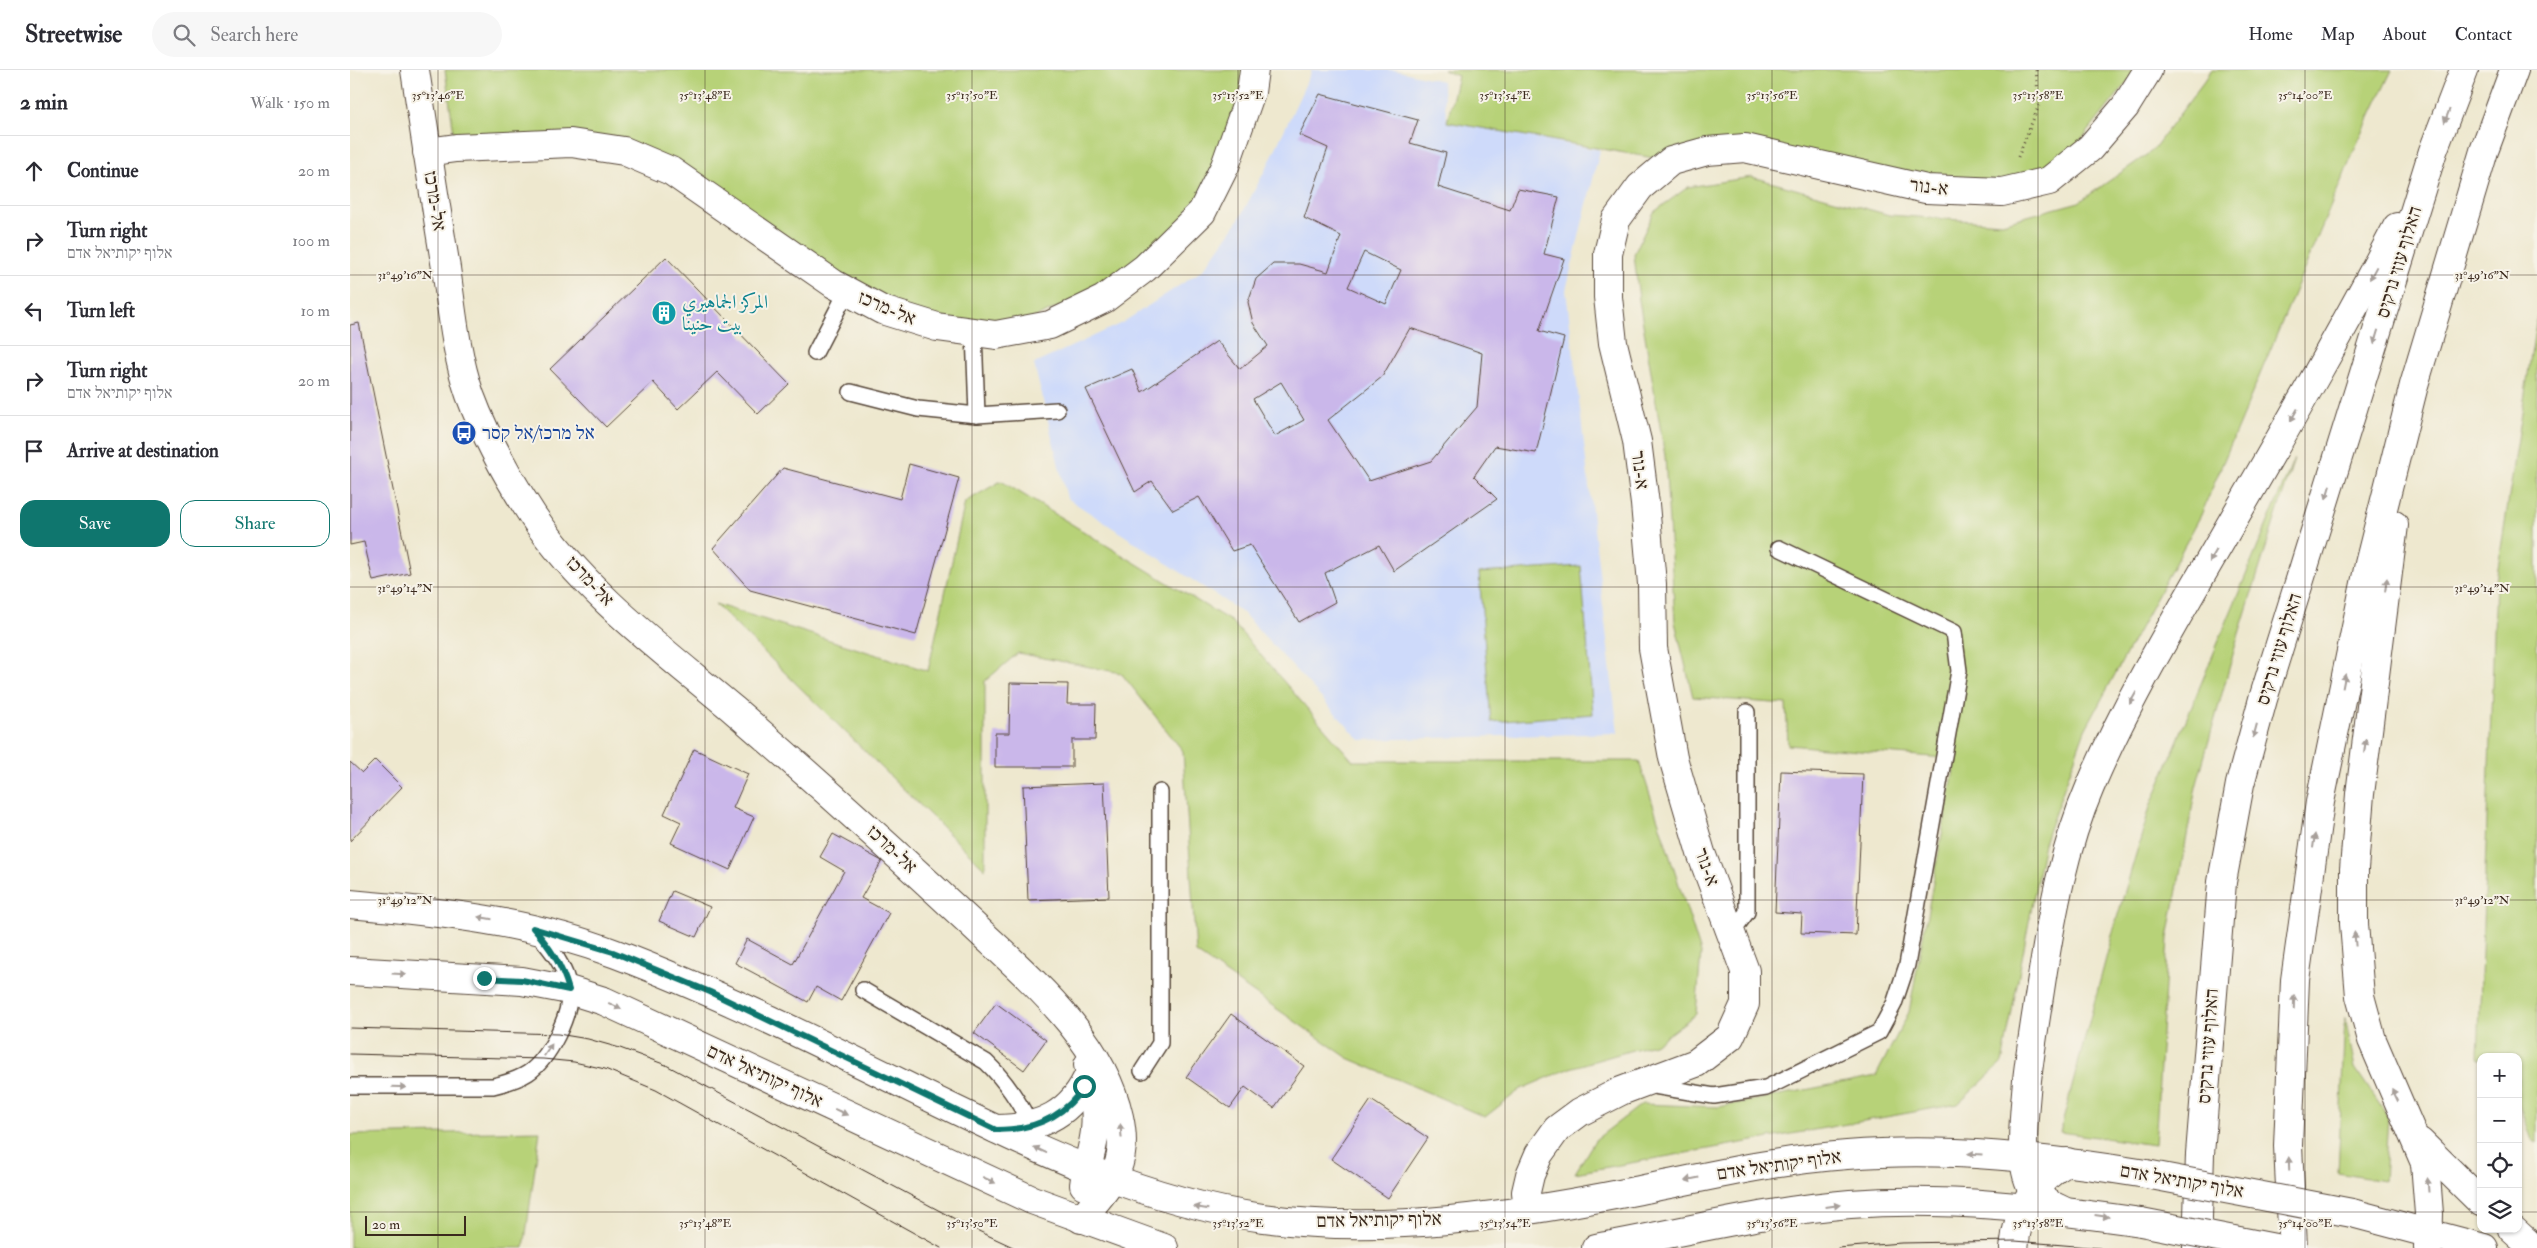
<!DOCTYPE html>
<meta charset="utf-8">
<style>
body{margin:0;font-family:"IM FELL Double Pica",Amiri,"Frank Ruhl Libre",serif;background:#f7f7f7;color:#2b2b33}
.controls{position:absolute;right:15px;bottom:15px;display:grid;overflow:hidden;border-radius:10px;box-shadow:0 1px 4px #0004}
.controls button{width:45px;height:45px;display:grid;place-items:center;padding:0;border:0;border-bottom:1px solid #e1e1e2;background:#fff;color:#2b2b33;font:25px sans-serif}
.scale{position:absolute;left:15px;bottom:12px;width:101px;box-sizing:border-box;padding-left:5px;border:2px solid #3b2a1e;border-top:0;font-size:14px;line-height:18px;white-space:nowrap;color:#3b2a1e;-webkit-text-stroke:4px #f7f3e8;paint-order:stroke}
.stop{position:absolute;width:15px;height:15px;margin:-11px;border:4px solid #0f766e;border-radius:50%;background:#fff}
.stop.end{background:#0f766e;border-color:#fff;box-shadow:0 1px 5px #0008}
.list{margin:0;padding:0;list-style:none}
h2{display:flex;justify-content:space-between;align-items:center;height:65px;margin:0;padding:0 20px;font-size:21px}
h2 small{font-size:16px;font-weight:400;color:#7c7c81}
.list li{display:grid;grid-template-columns:32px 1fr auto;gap:15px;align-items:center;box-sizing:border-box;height:70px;padding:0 20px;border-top:1px solid #e1e1e2}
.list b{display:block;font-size:19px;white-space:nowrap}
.list p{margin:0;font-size:16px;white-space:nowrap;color:#7c7c81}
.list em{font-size:16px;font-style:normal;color:#7c7c81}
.actions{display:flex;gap:10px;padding:15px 20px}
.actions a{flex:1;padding:11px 0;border:1px solid #0f766e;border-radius:15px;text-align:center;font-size:18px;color:#0f766e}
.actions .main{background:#0f766e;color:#fff}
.icon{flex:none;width:28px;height:28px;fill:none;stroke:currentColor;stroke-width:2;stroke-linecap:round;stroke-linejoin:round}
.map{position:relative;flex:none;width:2187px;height:1178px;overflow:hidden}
header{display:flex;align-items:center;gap:30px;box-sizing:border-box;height:70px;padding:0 25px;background:#fff;border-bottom:1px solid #e1e1e2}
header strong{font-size:24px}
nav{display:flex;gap:28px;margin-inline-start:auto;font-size:18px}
.search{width:350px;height:45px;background:#f7f7f7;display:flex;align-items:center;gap:12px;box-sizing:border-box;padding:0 18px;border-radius:28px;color:#7c7c81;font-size:19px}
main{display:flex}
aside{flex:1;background:#fff}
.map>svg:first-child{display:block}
.built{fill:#cedafa}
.green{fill:#b7d278;stroke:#797e4b}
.building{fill:#cab7ea;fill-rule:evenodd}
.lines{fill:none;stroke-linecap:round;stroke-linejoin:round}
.service-casing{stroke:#564639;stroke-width:18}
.minor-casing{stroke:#564639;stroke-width:30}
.tertiary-casing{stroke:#564639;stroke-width:30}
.trunk-casing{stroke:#564639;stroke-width:30}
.path{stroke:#564639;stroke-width:3;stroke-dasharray:1 4;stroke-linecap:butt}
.service{stroke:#fff;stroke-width:15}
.minor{stroke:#fff;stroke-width:28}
.tertiary{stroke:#fff;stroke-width:28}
.trunk{stroke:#fff;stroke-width:28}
.tram{stroke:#3b2a1e;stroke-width:1}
.tertiary-bridge-casing{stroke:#564639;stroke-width:30;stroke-linecap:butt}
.tertiary-bridge{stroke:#fff;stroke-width:28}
.oneway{fill:#a79f9a}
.route{stroke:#0f766e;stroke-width:6}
.ticks{fill:none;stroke:#3b2a1e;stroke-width:1;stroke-opacity:0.45}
.labels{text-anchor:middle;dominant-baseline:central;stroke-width:4;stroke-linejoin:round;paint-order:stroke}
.street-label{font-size:19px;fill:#3b2a1e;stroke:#f7f3e8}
.culture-label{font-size:19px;fill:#0d838f;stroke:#f7f3e8;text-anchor:start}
.transit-label{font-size:19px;fill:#164399;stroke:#f7f3e8;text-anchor:start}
.ticks-label{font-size:12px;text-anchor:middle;fill:#3b2a1e;stroke:#f7f3e8;stroke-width:4;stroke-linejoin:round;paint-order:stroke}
</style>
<header>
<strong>Streetwise</strong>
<div class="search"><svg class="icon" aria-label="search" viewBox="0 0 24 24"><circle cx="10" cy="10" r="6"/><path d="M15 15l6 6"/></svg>Search here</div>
<nav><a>Home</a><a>Map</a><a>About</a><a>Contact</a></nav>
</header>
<main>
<aside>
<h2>2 min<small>Walk · 150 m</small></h2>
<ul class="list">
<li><svg class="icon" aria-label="ahead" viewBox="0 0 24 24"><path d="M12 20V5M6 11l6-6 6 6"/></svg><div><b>Continue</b></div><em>20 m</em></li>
<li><svg class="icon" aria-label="right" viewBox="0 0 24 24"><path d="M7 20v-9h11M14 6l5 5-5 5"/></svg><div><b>Turn right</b><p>אלוף יקותיאל אדם</p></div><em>100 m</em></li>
<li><svg class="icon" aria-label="left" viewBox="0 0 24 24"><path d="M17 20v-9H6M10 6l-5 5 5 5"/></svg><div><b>Turn left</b></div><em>10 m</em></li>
<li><svg class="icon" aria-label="right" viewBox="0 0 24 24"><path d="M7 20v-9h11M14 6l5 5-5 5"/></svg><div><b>Turn right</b><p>אלוף יקותיאל אדם</p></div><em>20 m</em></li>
<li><svg class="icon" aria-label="arrive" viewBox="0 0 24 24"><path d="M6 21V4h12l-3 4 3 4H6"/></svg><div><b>Arrive at destination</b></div></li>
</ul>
<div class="actions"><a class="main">Save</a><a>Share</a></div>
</aside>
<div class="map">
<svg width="2187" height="1178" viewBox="0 0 2187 1178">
<rect width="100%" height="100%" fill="#f7f3e8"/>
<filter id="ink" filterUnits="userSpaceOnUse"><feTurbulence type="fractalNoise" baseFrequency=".02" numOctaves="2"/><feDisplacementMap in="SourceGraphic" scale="10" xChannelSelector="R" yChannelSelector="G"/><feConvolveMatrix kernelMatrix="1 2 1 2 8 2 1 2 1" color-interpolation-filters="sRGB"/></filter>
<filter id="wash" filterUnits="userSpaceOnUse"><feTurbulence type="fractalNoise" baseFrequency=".0096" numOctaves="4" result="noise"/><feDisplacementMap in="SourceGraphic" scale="20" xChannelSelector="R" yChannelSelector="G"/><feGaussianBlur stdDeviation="1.12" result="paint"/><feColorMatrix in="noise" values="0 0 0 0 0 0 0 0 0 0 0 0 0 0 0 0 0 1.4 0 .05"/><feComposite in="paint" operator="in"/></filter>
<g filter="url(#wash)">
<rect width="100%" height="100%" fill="#eee8cf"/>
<polygon class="built" points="962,0 1044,0 1092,11 1097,52 1250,80 1216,220 1268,663 1010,670 893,543 717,428 684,294 772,253 853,200 888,151 919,93"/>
<g class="green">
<polygon points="95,0 897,0 852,142 795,198 646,265 569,252 274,81 106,78"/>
<polygon points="1093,0 1787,0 1699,111 1594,119 1464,92 1321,91 1097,52 1108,6"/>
<polygon points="1861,0 2042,0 2005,78 1851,445 1735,660 1694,773 1652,993 1608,1034 1225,1103 1245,1070 1292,1034 1369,1037 1526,1006 1559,942 1606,689 1438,675 1436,634 1343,627 1325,552 1315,386 1289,230 1284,184 1304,142 1338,117 1402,107 1539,145 1652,153 1729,132 1802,81 1858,6"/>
<polygon points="2187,246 2187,1073 2182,1070 2168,1033 2168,987 2131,987 2131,990 2128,988 2146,511"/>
<polygon points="1944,389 1887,570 1846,717 1818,868 1805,1075 1710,1062 1764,858 1800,737"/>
<polygon points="651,411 882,552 1003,691 1289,691 1351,883 1346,944 1307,973 1220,998 1171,1019 1135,1047 998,988 846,883 833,681 771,603 668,583 635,611 635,799 365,534 578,601 615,432"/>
<polygon points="1231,496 1243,644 1141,652 1129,503"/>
<polygon points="1995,947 2005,998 2038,1047 2034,1111 1988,1103"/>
<polygon points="190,1061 174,1178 0,1178 0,1065"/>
</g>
<g id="blocks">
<g class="building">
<path d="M970 24 1068 50 1060 73 1096 83 1088 117 1160 140 1168 119 1209 127 1194 184 1214 189 1189 261 1214 268 1186 383 1145 376 1124 406 1147 429 1044 501 1029 475 975 503 985 532 949 552 900 475 882 481 849 427 823 440 802 411 785 422 736 319 782 299 792 322 867 271 890 299 918 276 903 253 898 232 906 209 923 194H949L978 202 991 166 954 148 978 78 949 65ZM1014 182 1051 200 1036 234 998 217ZM1060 258 1132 283 1127 337 1081 391 1019 411 978 350 1032 307ZM931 312 954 350 925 366 903 329Z"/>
<polygon points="316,187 439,314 408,344 367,302 328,339 303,312 256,357 200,299"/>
<polygon points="9,253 60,503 23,511 14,472 0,475 0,255"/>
<polygon points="559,394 609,408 566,565 400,520 363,478 433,398 550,429"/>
<polygon points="660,613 718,614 717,634 746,634 745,670 722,670 722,697 645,697 645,663 659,663"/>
<polygon points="344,679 398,704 383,738 404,747 380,800 321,773 331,752 314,744"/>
<polygon points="25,690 52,717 0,771 0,692 12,703"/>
<polygon points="1431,701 1513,704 1506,865 1451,863 1452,844 1425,842"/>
<polygon points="754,713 759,827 678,830 673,716"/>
<polygon points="483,764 532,791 511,828 539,843 491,931 466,917 458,932 385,893 397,869 443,894 494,801 470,787"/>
<polygon points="322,821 360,837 346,867 309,851"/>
<polygon points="646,933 696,970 674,1000 624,963"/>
<polygon points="881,944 954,996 924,1038 895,1017 880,1038 836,1007"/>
<polygon points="1021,1030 1078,1068 1038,1128 981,1089"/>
</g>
</g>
</g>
<g filter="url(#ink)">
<use href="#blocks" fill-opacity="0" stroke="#564639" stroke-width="1"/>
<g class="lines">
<defs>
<g id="service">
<polyline points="624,262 627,345"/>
<polyline points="465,283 497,221"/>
<polyline points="501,322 568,339 627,345 707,340"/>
<polyline points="1382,862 1397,842 1397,642"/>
<path d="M513 920 636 992C656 1011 669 1032 682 1057"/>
<polyline points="792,1001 810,973 810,722"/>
<polyline points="1298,1015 1364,1026 1416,1018 1529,962 1544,934 1557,895 1609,601 1604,562 1429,478"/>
<path d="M0 1016H143C156 1013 167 1010 178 1003 199 989 222 944 219 919 216 897 201 879 187 863"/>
</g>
<g id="minor">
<polyline points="77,82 106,78 221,73 274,81 321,101 484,214 532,240 587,257 646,265 700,255 754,229 795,198 852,142 875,96 901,22 904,0"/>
<polyline points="1178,1140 1176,1122 1180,1105 1189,1084 1207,1059 1230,1042 1271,1021 1346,993 1380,967 1395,934 1395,901 1351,783 1323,688 1303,578 1302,514 1295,434 1287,371 1263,273 1258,227 1258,184 1266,150 1290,117 1321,91 1357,81 1395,78 1576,119 1652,122 1699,111 1740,78 1775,37 1798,0"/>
</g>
<g id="tertiary">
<path d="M65 0C75 66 85 132 96 198 102 240 106 285 120 325 136 368 158 408 183 446 234 522 314 581 384 640 465 710 545 782 624 856 680 909 752 968 769 1047 780 1096 760 1114 731 1149"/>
<path d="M0 834C91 842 180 851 266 884 374 925 477 977 581 1028 688 1080 794 1131 913 1148 1036 1165 1165 1145 1285 1121 1356 1107 1426 1090 1497 1085 1598 1077 1697 1088 1796 1104"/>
<polyline points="0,901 172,911 219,920 254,931 682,1130 814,1178"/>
<path d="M646 1059C690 1059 723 1044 740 1002"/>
<path d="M734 1115C736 1097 743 1080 745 1061 747 1041 744 1015 738 995"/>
<polyline points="2002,1143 2134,1178"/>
<path d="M1246 1178C1330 1163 1414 1141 1500 1134 1598 1127 1694 1138 1791 1152"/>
</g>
<g id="trunk">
<polyline points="2044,455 2010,724 2004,799 2004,854 2010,926 2022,970 2075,1093 2079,1144 2078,1178"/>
<polyline points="2070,1072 2131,1132"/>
<path d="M1712 1140C1700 1135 1689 1129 1682 1118 1667 1092 1675 1039 1677 1010 1681 975 1687 941 1692 907 1702 843 1714 777 1740 717 1776 632 1825 551 1871 471 1931 367 1991 264 2047 157"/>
<polyline points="2162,1159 2183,1178"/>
<path d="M1664 1178C1668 1139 1683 1111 1717 1092"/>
<polyline points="1847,1178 1850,1084 1872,812 1890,714 1913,629 2083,81 2114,0"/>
<polyline points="1943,1178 1938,1076 1945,910 1970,732 2019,494 2064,315 2134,81 2164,0"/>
</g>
</defs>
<use href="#service" class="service-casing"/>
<use href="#minor" class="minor-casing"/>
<use href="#tertiary" class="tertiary-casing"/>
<use href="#trunk" class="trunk-casing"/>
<polyline class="path" points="1668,87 1689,35 1686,0"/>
<use href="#service" class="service"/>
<use href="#minor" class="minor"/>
<use href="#tertiary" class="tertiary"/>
<use href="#trunk" class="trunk"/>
<g class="tram">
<polyline points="0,958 208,964 238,969 270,978 316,995 620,1157 665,1178"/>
<polyline points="0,984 193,989 224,992 255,999 306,1020 591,1178"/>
<polyline points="1488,1178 1551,1173 1665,1171 1750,1178"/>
</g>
<defs>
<g id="tertiary-bridge">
<polyline points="1796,1104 2002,1143"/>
<polyline points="1791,1152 1925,1178"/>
</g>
</defs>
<use href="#tertiary-bridge" class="tertiary-bridge-casing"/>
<use href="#tertiary-bridge" class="tertiary-bridge"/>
</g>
<defs><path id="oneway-solid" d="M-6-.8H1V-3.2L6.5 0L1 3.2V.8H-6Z" transform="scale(1.25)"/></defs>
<g class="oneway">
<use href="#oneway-solid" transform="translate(2097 46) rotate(111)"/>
<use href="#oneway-solid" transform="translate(2023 203) rotate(118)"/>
<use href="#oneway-solid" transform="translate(2026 267) rotate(107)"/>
<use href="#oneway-solid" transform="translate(1944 345) rotate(120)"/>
<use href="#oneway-solid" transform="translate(1978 422) rotate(107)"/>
<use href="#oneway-solid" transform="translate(1863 486) rotate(120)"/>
<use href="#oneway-solid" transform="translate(2036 515) rotate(-82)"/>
<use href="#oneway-solid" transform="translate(1994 611) rotate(-79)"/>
<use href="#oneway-solid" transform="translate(1783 628) rotate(119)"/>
<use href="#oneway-solid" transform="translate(1905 661) rotate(105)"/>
<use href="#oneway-solid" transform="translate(2015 676) rotate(-83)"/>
<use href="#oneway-solid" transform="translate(1964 771) rotate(-82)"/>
<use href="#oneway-solid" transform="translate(135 848) rotate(-171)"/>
<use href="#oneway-solid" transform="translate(2005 869) rotate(-95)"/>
<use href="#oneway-solid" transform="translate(49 904) rotate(3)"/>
<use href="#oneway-solid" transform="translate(1944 932) rotate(-88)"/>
<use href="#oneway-solid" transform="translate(265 936) rotate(25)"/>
<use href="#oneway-solid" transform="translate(198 980) rotate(-57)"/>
<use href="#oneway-solid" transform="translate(49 1017) rotate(1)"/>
<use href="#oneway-solid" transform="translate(2045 1025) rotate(-116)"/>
<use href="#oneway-solid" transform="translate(491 1042) rotate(25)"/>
<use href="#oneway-solid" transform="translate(771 1061) rotate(-95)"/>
<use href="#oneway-solid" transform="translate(690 1080) rotate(-155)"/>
<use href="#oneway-solid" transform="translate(1625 1084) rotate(-176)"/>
<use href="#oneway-solid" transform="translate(1939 1094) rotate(-92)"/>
<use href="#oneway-solid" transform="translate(1342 1109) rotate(168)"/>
<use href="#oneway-solid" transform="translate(639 1110) rotate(25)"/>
<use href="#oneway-solid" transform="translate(2078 1115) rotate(-94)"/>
<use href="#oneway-solid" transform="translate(1483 1136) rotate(-8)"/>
<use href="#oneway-solid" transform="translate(851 1138) rotate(-170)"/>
<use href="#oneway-solid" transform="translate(1752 1146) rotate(8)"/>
</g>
</g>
<g class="lines" filter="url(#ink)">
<path class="route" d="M134 908 172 910 219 920C212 895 200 877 183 858L263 882 360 922 646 1060C682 1060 714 1048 734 1016"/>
</g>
<path class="ticks" d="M88 0V1178M355 0V1178M622 0V1178M888 0V1178M1155 0V1178M1422 0V1178M1688 0V1178M1955 0V1178M0 205H2187M0 517H2187M0 830H2187M0 1142H2131M2168 1142H2187"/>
<defs>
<symbol id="building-disc" viewBox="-11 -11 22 22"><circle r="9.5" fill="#0f9aa8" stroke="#f7f3e8"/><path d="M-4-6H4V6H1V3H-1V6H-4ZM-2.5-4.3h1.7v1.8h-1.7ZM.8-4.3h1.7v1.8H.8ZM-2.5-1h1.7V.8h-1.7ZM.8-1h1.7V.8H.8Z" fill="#fff"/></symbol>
<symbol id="bus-disc" viewBox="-11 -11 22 22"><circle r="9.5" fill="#1a4fb4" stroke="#f7f3e8"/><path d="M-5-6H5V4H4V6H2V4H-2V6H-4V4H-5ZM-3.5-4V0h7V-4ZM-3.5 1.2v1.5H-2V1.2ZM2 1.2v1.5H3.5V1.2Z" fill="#fff"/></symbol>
</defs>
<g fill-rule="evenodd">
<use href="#building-disc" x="300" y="229" width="28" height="28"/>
<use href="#bus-disc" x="100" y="349" width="28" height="28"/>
</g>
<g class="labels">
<g class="street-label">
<text transform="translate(1579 117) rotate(7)">א-נור</text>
<text transform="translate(85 131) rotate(81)">אל-מרכז</text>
<text transform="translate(2049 192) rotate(-73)">האלוף עוזי נרקיס</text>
<text transform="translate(537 238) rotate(23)">אל-מרכז</text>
<text transform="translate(1290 400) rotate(83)">א-נור</text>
<text transform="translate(240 511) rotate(47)">אל-מרכז</text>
<text transform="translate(1929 579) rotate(-73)">האלוף עוזי נרקיס</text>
<text transform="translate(542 779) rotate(43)">אל-מרכז</text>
<text transform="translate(1357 797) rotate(70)">א-נור</text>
<text transform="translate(1858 976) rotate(-86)">האלוף עוזי נרקיס</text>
<text transform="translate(415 1006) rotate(25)">אלוף יקותיאל אדם</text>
<text transform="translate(1429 1095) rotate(-8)">אלוף יקותיאל אדם</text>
<text transform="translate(1832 1111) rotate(10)">אלוף יקותיאל אדם</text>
<text transform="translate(1029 1150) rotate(-1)">אלוף יקותיאל אדם</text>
</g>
<g class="culture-label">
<text x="332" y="232">المركز الجماهيري<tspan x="332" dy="22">بيت حنينا</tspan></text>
</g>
<g class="transit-label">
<text x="132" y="363">אל מרכז/אל קסר</text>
</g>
</g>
<g class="ticks-label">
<text x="88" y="29">35°13'46"E</text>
<text x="355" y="29">35°13'48"E</text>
<text x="622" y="29">35°13'50"E</text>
<text x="888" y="29">35°13'52"E</text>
<text x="1155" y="29">35°13'54"E</text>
<text x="1422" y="29">35°13'56"E</text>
<text x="1688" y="29">35°13'58"E</text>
<text x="1955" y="29">35°14'00"E</text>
<text x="55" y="209">31°49'16"N</text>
<text x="2132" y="209">31°49'16"N</text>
<text x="55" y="522">31°49'14"N</text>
<text x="2132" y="522">31°49'14"N</text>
<text x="55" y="834">31°49'12"N</text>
<text x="2132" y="834">31°49'12"N</text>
<text x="355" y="1157">35°13'48"E</text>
<text x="622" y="1157">35°13'50"E</text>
<text x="888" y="1157">35°13'52"E</text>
<text x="1155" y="1157">35°13'54"E</text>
<text x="1422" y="1157">35°13'56"E</text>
<text x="1688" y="1157">35°13'58"E</text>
<text x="1955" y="1157">35°14'00"E</text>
</g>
</svg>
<div class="controls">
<button>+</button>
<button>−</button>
<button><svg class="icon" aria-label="locate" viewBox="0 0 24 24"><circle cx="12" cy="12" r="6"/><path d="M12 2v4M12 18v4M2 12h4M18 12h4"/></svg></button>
<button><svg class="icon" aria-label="layers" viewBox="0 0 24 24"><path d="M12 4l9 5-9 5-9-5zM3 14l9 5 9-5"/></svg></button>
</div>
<div class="scale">20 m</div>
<div class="stop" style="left:734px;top:1016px"></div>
<div class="stop end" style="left:134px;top:908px"></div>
</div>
</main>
